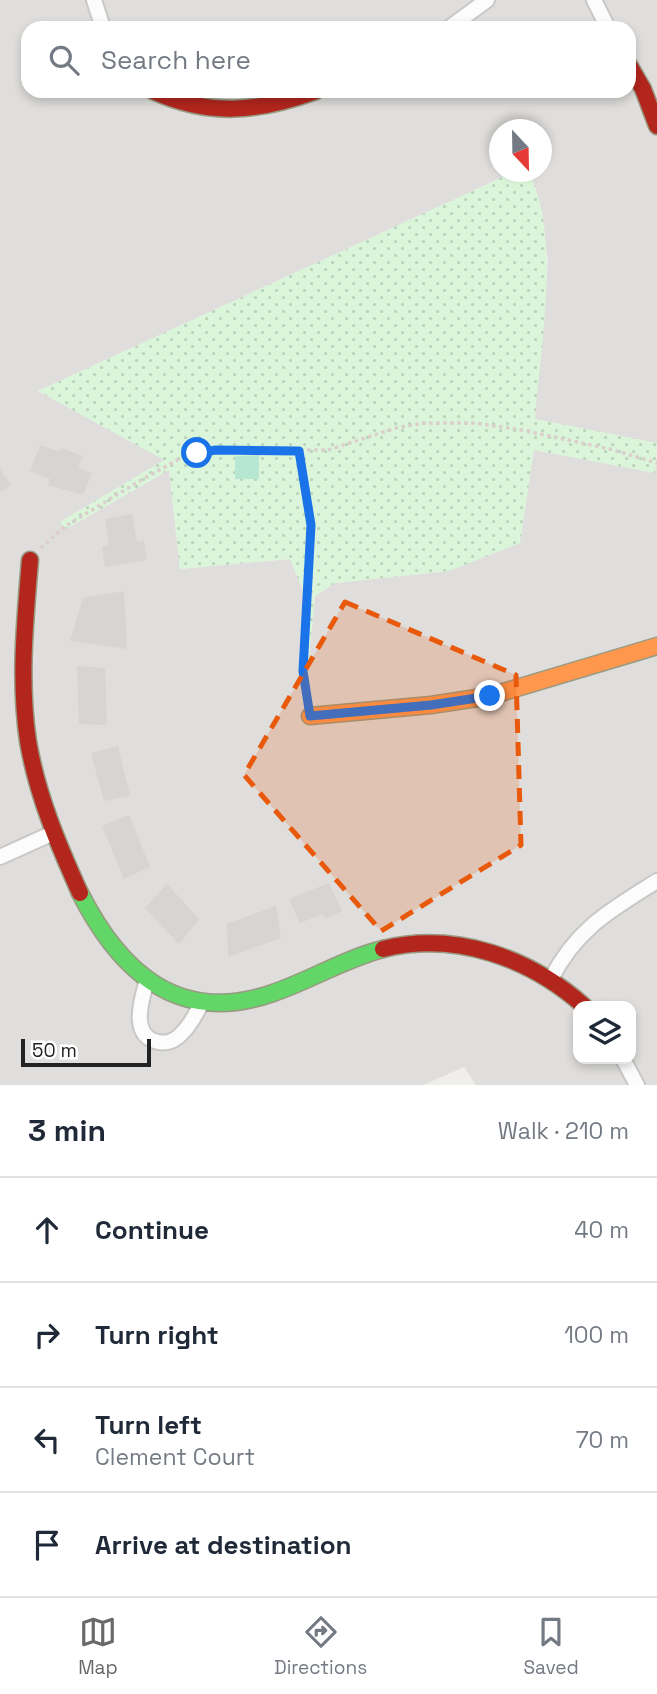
<!DOCTYPE html>
<meta charset="utf-8">
<style>
body{margin:0;font-family:"Space Grotesk",sans-serif;background:#f6f6f7;color:#1f2937}
.controls{position:absolute;right:21px;bottom:21px;display:grid;overflow:hidden;border-radius:14px;box-shadow:0 4px 10px #0003}
.controls button{width:63px;height:63px;display:grid;place-items:center;padding:0;border:0;border-bottom:2px solid #e0e1e3;background:#fff;color:#1f2937;font:35px sans-serif}
.compass{position:absolute;left:489px;top:119px;width:63px;height:63px;border-radius:50%;background:#fff;box-shadow:0 4px 10px #0003;rotate:158deg}
.scale{position:absolute;left:21px;bottom:18px;width:130px;box-sizing:border-box;padding-left:7px;border:4px solid #222;border-top:0;font-size:19px;line-height:24px;white-space:nowrap;color:#222;-webkit-text-stroke:5px #fff;paint-order:stroke}
.stop{position:absolute;width:21px;height:21px;margin:-16px;border:5px solid #1a73e8;border-radius:50%;background:#fff}
.stop.end{background:#1a73e8;border-color:#fff;box-shadow:0 2px 7px #0008}
.list{margin:0;padding:0;list-style:none}
h2{display:flex;justify-content:space-between;align-items:center;height:91px;margin:0;padding:0 28px;font-size:30px}
h2 small{font-size:23px;font-weight:400;color:#747a83}
.list li{display:grid;grid-template-columns:46px 1fr auto;gap:21px;align-items:center;box-sizing:border-box;height:105px;padding:0 28px;border-top:2px solid #e0e1e3}
.list b{display:block;font-size:26px;white-space:nowrap}
.list p{margin:0;font-size:23px;white-space:nowrap;color:#747a83}
.list em{font-size:23px;font-style:normal;color:#747a83}
.icon{flex:none;width:38px;height:38px;fill:none;stroke:currentColor;stroke-width:2;stroke-linecap:round;stroke-linejoin:round}
.map{position:relative;flex:none;width:657px;height:1085px;overflow:hidden}
.search{position:absolute;background:#fff;box-shadow:0 4px 10px #0003;left:21px;right:21px;top:21px;height:77px;display:flex;align-items:center;gap:18px;box-sizing:border-box;padding:0 24px;border-radius:21px;color:#747a83;font-size:26px}
.sheet{height:511px;background:#fff}
nav{display:flex;justify-content:space-around;align-items:center;box-sizing:border-box;height:98px;border-top:2px solid #e0e1e3;background:#fff;font-size:19px;color:#747a83}
nav a{display:grid;justify-items:center;gap:4px}
nav .on{color:#6a6968}
.map>svg:first-child{display:block}
.residential{fill:#dfdedc;fill-rule:evenodd}
.park{fill:url(#park-dots)}
.pitch{fill:#b7e6d2}
.building{fill:#d7d4d2}
.lines{fill:none;stroke-linecap:round;stroke-linejoin:round}
.street-casing{stroke:#c9c8c7;stroke-width:18}
.fast-casing{stroke:#999a82;stroke-width:19}
.slow-casing{stroke:#999a82;stroke-width:19}
.jam-casing{stroke:#999a82;stroke-width:19}
.path{stroke:#dccecd;stroke-width:3.5;stroke-dasharray:3.5 3.5;stroke-linecap:butt}
.street{stroke:#fdfcfc;stroke-width:14}
.fast{stroke:#63d668;stroke-width:16}
.slow{stroke:#ff974d;stroke-width:16}
.jam{stroke:#b3261e;stroke-width:16}
.route{stroke:#1a73e8;stroke-width:9}
.marked{fill:#e8590c;fill-opacity:0.2;stroke:#e8590c;stroke-width:5;stroke-dasharray:14 9;stroke-linejoin:round}
</style>
<div class="map">
<svg width="657" height="1085" viewBox="0 0 657 1085">
<defs>
<pattern id="park-dots" width="8" height="8" patternUnits="userSpaceOnUse" patternTransform="scale(1.75)"><rect width="8" height="8" fill="#daf5da"/><path d="M2 2h.1M6 6h.1" fill="none" stroke="#bbd2bb" stroke-width="1.8" stroke-linecap="round"/></pattern>
</defs>
<rect width="100%" height="100%" fill="#f0eeeb"/>
<path class="residential" d="M0 0H657V443L534 419 548 261 541 212 528 172H542V130H500V172H514L38 391 165 460 60 522 66 529 169 470 180 569 290 559 305 595 300 676 307 675 315 596 335 583 449 571 534 450 655 472 657 458V1085H476L464 1067 423 1085H0ZM28 28H629V91H28ZM578 1006H631V1059H578Z"/>
<path class="park" d="M514 172H528C562 231 540 351 535 419L657 443 655 473 534 450 520 543 449 571 335 583 315 596 307 676H300L305 595 290 559 180 569 169 470 66 529 60 522 164 460 38 391Z"/>
<polygon class="pitch" points="259,455 259,479 235,479 235,456"/>
<g class="building">
<polygon points="40,445 60,452 61,448 83,456 78,468 92,473 83,495 48,485 50,479 30,471"/>
<polygon points="0,469 11,485 0,492"/>
<polygon points="132,514 137,542 144,541 147,560 105,567 102,547 109,545 105,519"/>
<polygon points="124,591 127,649 70,641 83,598"/>
<polygon points="77,666 105,668 107,725 79,724"/>
<polygon points="118,746 130,796 104,801 91,753"/>
<polygon points="129,815 150,867 124,879 102,826"/>
<polygon points="329,883 342,911 326,919 323,914 300,923 289,899"/>
<polygon points="167,884 199,919 179,944 145,908"/>
<polygon points="276,906 281,938 228,957 227,924"/>
</g>
<g class="lines">
<defs>
<g id="street">
<polyline points="94,0 103,28"/>
<polyline points="594,0 608,28"/>
<polyline points="449,28 487,0"/>
<polyline points="0,857 53,833"/>
<path d="M551 979C577 928 611 910 657 881"/>
<path d="M147 980C142 998 129 1036 158 1042 167 1044 176 1040 182 1033 191 1025 197 1011 203 1001"/>
<polyline points="623,1059 637,1085"/>
</g>
<path id="fast" d="M80 893C120 972 179 1026 273 993 311 980 344 959 383 949"/>
<polyline id="slow" points="310,716 431,705 490,696 657,646"/>
<g id="jam">
<polyline points="629,65 643,89 657,126"/>
<path d="M153 91C210 117 258 112 316 91"/>
<path d="M30 560C25 621 19 681 28 741 37 795 58 844 80 893"/>
<path d="M383 949C456 931 530 958 584 1006"/>
</g>
</defs>
<use href="#street" class="street-casing"/>
<use href="#fast" class="fast-casing"/>
<use href="#slow" class="slow-casing"/>
<use href="#jam" class="jam-casing"/>
<g class="path">
<polyline points="299,451 311,525 303,671 307,700"/>
<polyline points="41,548 64,527 143,479 181,458 216,450 328,450 396,428 424,423 475,423 522,430 614,450 657,463"/>
</g>
<use href="#street" class="street"/>
<use href="#fast" class="fast"/>
<use href="#slow" class="slow"/>
<use href="#jam" class="jam"/>
</g>
<g class="lines">
<polyline class="route" points="197,453 216,450 299,451 311,525 303,671 310,716 431,705 490,696"/>
</g>
<path class="marked" d="M345 602 516 675 521 845 381 931 244 775Z"/>
</svg>
<div class="controls">
<button><svg class="icon" aria-label="layers" viewBox="0 0 24 24"><path d="M12 4l9 5-9 5-9-5zM3 14l9 5 9-5"/></svg></button>
</div>
<svg class="compass" viewBox="-18 -18 36 36"><path d="M0-13l5 13h-10z" fill="#e53935"/><path d="M0 13l5-13h-10z" fill="#747a83"/></svg>
<div class="scale">50 m</div>
<div class="stop" style="left:197px;top:453px"></div>
<div class="stop end" style="left:490px;top:696px"></div>
<div class="search"><svg class="icon" aria-label="search" viewBox="0 0 24 24"><circle cx="10" cy="10" r="6"/><path d="M15 15l6 6"/></svg>Search here</div>
</div>
<section class="sheet">
<h2>3 min<small>Walk · 210 m</small></h2>
<ul class="list">
<li><svg class="icon" aria-label="ahead" viewBox="0 0 24 24"><path d="M12 20V5M6 11l6-6 6 6"/></svg><div><b>Continue</b></div><em>40 m</em></li>
<li><svg class="icon" aria-label="right" viewBox="0 0 24 24"><path d="M7 20v-9h11M14 6l5 5-5 5"/></svg><div><b>Turn right</b></div><em>100 m</em></li>
<li><svg class="icon" aria-label="left" viewBox="0 0 24 24"><path d="M17 20v-9H6M10 6l-5 5 5 5"/></svg><div><b>Turn left</b><p>Clement Court</p></div><em>70 m</em></li>
<li><svg class="icon" aria-label="arrive" viewBox="0 0 24 24"><path d="M6 21V4h12l-3 4 3 4H6"/></svg><div><b>Arrive at destination</b></div></li>
</ul>
</section>
<nav>
<a class="on"><svg class="icon" aria-label="map" viewBox="0 0 24 24"><path d="M3 6l6-2 6 2 6-2v14l-6 2-6-2-6 2zM9 4v14M15 6v14"/></svg>Map</a>
<a><svg class="icon" aria-label="directions" viewBox="0 0 24 24"><path d="M12 3l9 9-9 9-9-9zM9 14v-3h6M13 9l2 2-2 2"/></svg>Directions</a>
<a><svg class="icon" aria-label="saved" viewBox="0 0 24 24"><path d="M7 4h10v16l-5-4-5 4z"/></svg>Saved</a>
</nav>
